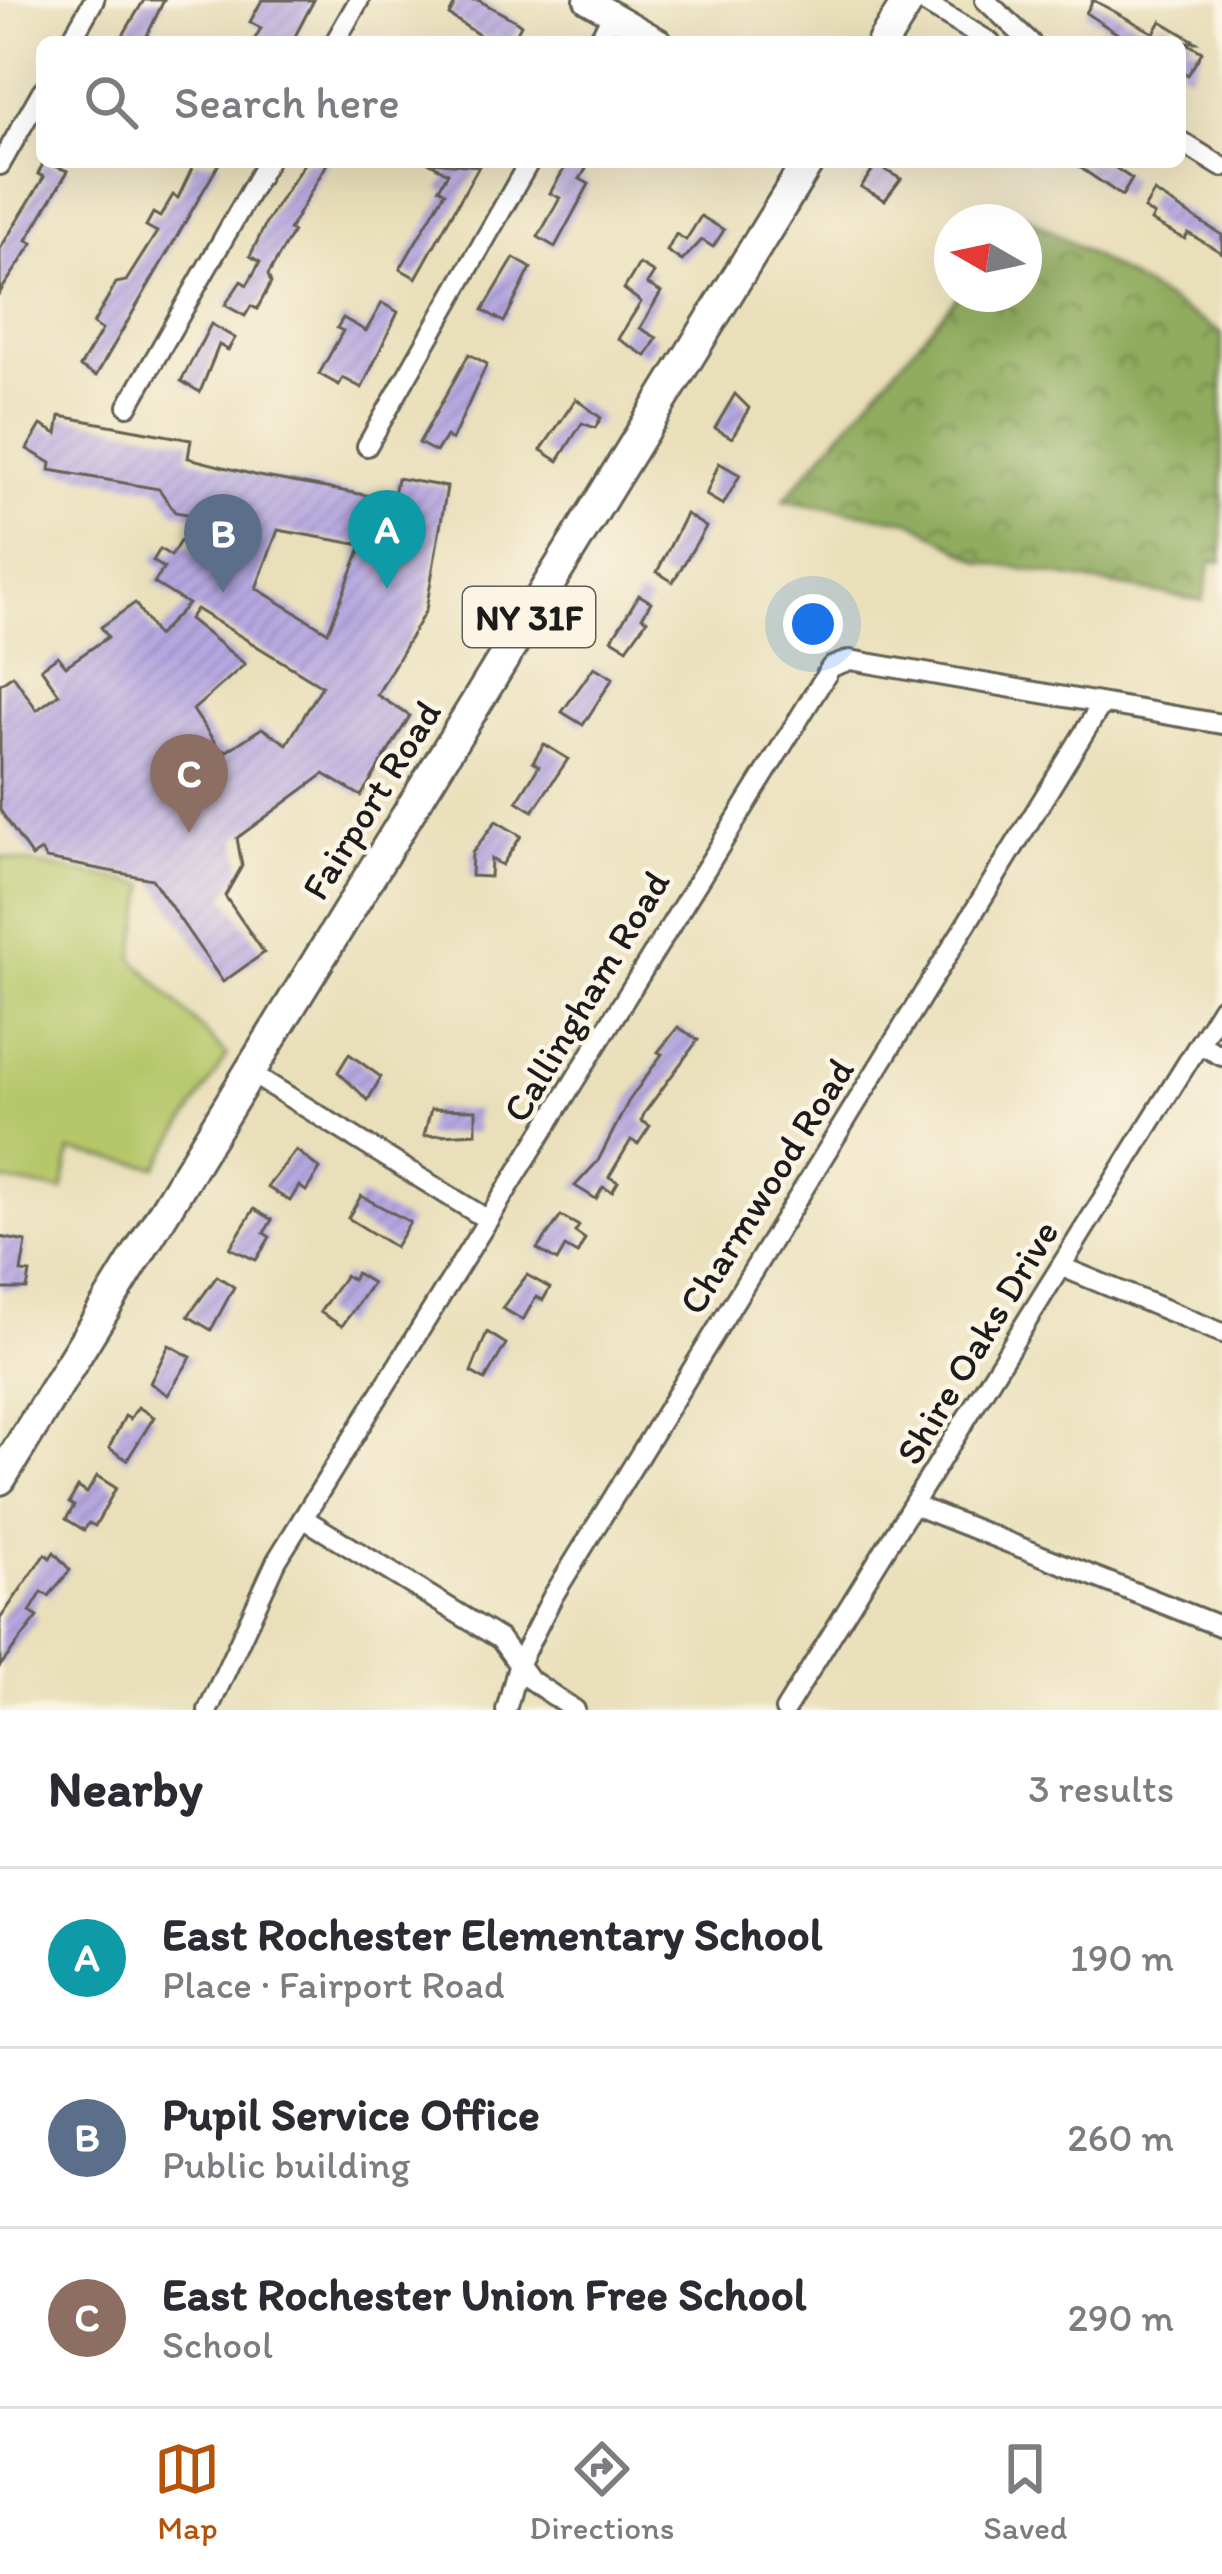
<!DOCTYPE html>
<meta charset="utf-8">
<style>
body{margin:0;font-family:Itim,sans-serif;background:#f2f2f3;color:#2b2b33}
.compass{position:absolute;left:934px;top:204px;width:108px;height:108px;border-radius:50%;background:#fff;box-shadow:0 12px 48px #0002;rotate:279deg}
.you{position:absolute;left:813px;top:624px;width:42px;height:42px;margin:-30px;border:9px solid #fff;border-radius:50%;background:#1a73e8;box-shadow:0 0 0 18px #1a73e833}
.badge{display:grid;place-items:center;width:78px;height:78px;border-radius:50%;background:#b45309;color:#fff;font-size:39px;font-weight:700}
.pin{position:absolute;translate:-50% -99px;filter:drop-shadow(0 3px 6px #0008)}
.pin::after{content:'';position:absolute;top:63px;width:42px;height:36px;background:inherit;clip-path:polygon(0 0,100% 0,50% 100%)}
.list{margin:0;padding:0;list-style:none}
h2{display:flex;justify-content:space-between;align-items:center;height:156px;margin:0;padding:0 48px;font-size:51px}
h2 small{font-size:39px;font-weight:400;color:#7c7c81}
.list li{display:grid;grid-template-columns:78px 1fr auto;gap:36px;align-items:center;box-sizing:border-box;height:180px;padding:0 48px;border-top:3px solid #e1e1e2}
.list b{display:block;font-size:45px;white-space:nowrap}
.list p{margin:0;font-size:39px;white-space:nowrap;color:#7c7c81}
.list em{font-size:39px;font-style:normal;color:#7c7c81}
.icon{flex:none;width:66px;height:66px;fill:none;stroke:currentColor;stroke-width:2;stroke-linecap:round;stroke-linejoin:round}
.map{position:relative;flex:none;width:1222px;height:1710px;overflow:hidden}
.search{position:absolute;background:#fff;box-shadow:0 12px 48px #0002;left:36px;right:36px;top:36px;height:132px;display:flex;align-items:center;gap:30px;box-sizing:border-box;padding:0 42px;border-radius:18px;color:#7c7c81;font-size:45px}
.sheet{height:696px;background:#fff}
nav{display:flex;justify-content:space-around;align-items:center;box-sizing:border-box;height:168px;border-top:3px solid #e1e1e2;background:#fff;font-size:33px;color:#7c7c81}
nav a{display:grid;justify-items:center;gap:6px}
nav .on{color:#b45309}
.map>svg:first-child{display:block}
.forest{fill:url(#forest-crowns);stroke:#56643d;stroke-width:3}
.pitch{fill:#b6c76a;stroke:#697243;stroke-width:3}
.building{fill:url(#building-hatch);fill-rule:evenodd}
.lines{fill:none;stroke-linecap:round;stroke-linejoin:round}
.minor-casing{stroke:#646053;stroke-width:24}
.tertiary-casing{stroke:#646053;stroke-width:30}
.primary-casing{stroke:#646053;stroke-width:36}
.minor{stroke:#fff;stroke-width:18}
.tertiary{stroke:#fff;stroke-width:24}
.primary{stroke:#fff;stroke-width:30}
.labels{text-anchor:middle;dominant-baseline:central;stroke-width:9;stroke-linejoin:round;paint-order:stroke}
.shield{fill:#fcf5e5;stroke:#5f5d58;stroke-width:3}
.shield-label{font-size:36px;font-weight:bold;fill:#1c1c1c}
.street-label{font-size:39px;fill:#1c1c1c;stroke:#fcf5e5}
</style>
<div class="map">
<svg width="1222" height="1710" viewBox="0 0 1222 1710">
<defs>
<pattern id="forest-crowns" width="20" height="18" patternUnits="userSpaceOnUse" patternTransform="scale(3)"><rect width="20" height="18" fill="#90ac5e"/><path d="M2 6a3 3 0 1 1 6 0M12 15a3 3 0 1 1 6 0" fill="none" stroke="#758b4d"/></pattern>
<pattern id="building-hatch" width="6" height="6" patternUnits="userSpaceOnUse" patternTransform="scale(3)"><rect width="6" height="6" fill="#b5a7e0"/><path d="M-1 1l2-2M0 6l6-6M5 7l2-2" fill="none" stroke="#9b8fc0"/></pattern>
</defs>
<rect width="100%" height="100%" fill="#fcf5e5"/>
<filter id="ink" filterUnits="userSpaceOnUse"><feTurbulence type="fractalNoise" baseFrequency=".00833" numOctaves="2"/><feDisplacementMap in="SourceGraphic" scale="24" xChannelSelector="R" yChannelSelector="G"/><feConvolveMatrix kernelMatrix="1 2 1 2 8 2 1 2 1" color-interpolation-filters="sRGB"/></filter>
<filter id="wash" filterUnits="userSpaceOnUse"><feTurbulence type="fractalNoise" baseFrequency=".004" numOctaves="4" result="noise"/><feDisplacementMap in="SourceGraphic" scale="48" xChannelSelector="R" yChannelSelector="G"/><feGaussianBlur stdDeviation="2.7" result="paint"/><feColorMatrix in="noise" values="0 0 0 0 0 0 0 0 0 0 0 0 0 0 0 0 0 1.4 0 .05"/><feComposite in="paint" operator="in"/></filter>
<g filter="url(#wash)">
<rect width="100%" height="100%" fill="#e9dfba"/>
<polygon class="forest" points="1025,215 1222,333 1222,562 1211,561 1203,601 981,562 911,521 783,501 959,294 1024,294 1024,222 1020,222"/>
<polygon class="pitch" points="0,857 147,885 133,958 227,1055 157,1167 70,1151 63,1191 0,1180"/>
<g id="blocks">
<g class="building">
<polygon points="144,0 164,0 144,42 119,42"/>
<polygon points="262,0 314,0 292,42 253,42 261,28 250,22"/>
<polygon points="457,0 478,0 516,21 521,25 512,42 482,37 449,15"/>
<polygon points="1093,0 1154,33 1161,21 1196,42 1185,42 1202,52 1188,75 1180,70 1180,42 1130,42 1086,13"/>
<polygon points="44,162 68,171 27,240 33,243 0,292 0,249 44,177 38,174"/>
<polygon points="195,162 220,162 96,376 80,367 102,330 93,324 116,283 126,281 157,232 146,226 153,213 160,217 173,195 178,198"/>
<polygon points="305,162 328,162 289,230 293,232 268,275 271,283 257,309 251,306 245,316 225,305 241,281 247,285 260,262 250,256 268,219"/>
<polygon points="428,162 479,166 416,278 400,269 445,192 439,188 448,173"/>
<polygon points="568,162 590,162 580,179 589,184 555,247 538,237 560,198 550,193"/>
<polygon points="1072,162 1107,162 1132,179 1122,196"/>
<polygon points="876,165 901,179 885,200 861,187"/>
<polygon points="1154,192 1222,235 1222,253 1188,233 1185,239 1151,221 1154,215 1144,209"/>
<polygon points="701,216 724,230 713,247 702,240 682,261 667,251 676,234 686,240"/>
<polygon points="514,258 531,268 504,322 483,310"/>
<polygon points="639,264 654,273 647,284 661,292 640,328 657,338 646,356 618,339 641,302 624,289"/>
<polygon points="382,303 398,312 362,388 343,378 339,385 319,374 343,331 337,328 343,318 366,331"/>
<polygon points="211,324 235,338 228,350 219,345 200,392 181,381"/>
<polygon points="469,354 487,364 452,440 446,436 436,452 419,443"/>
<polygon points="735,394 749,408 732,438 715,428"/>
<polygon points="576,399 601,418 595,428 582,423 558,461 541,450"/>
<path d="M60 416 191 440 188 458 259 476 393 500 397 478 447 487 426 610 377 695 410 716 361 796 324 774 237 838 242 866 225 896 264 953 223 982 152 879 46 859 41 851 32 857 0 810V684L13 675 37 710 59 694 41 668 58 656 66 666 108 637 101 627 135 603 157 636 188 604 154 583 164 568 153 561 160 549 171 556 180 541 230 571 247 525 175 512 159 489 50 470 51 463 27 449 41 425 57 434ZM278 530 362 545 328 632 256 588ZM196 609 322 686 287 744 262 728 227 751 220 750 193 710 245 664 189 619Z"/>
<polygon points="719,463 740,475 723,505 706,495"/>
<polygon points="686,514 706,527 673,582 657,572"/>
<polygon points="639,595 651,602 642,617 647,620 627,648 612,639"/>
<polygon points="594,667 613,678 583,725 562,712"/>
<polygon points="544,744 568,759 533,811 517,801 539,766 533,762"/>
<polygon points="496,821 521,836 502,865 491,859 490,877 471,876 472,853"/>
<polygon points="678,1027 698,1040 645,1112 641,1121 650,1126 638,1144 631,1140 609,1177 618,1182 612,1192 603,1187 596,1199 575,1186 598,1161 628,1102 662,1054 658,1052"/>
<polygon points="349,1054 381,1077 368,1100 338,1072"/>
<polygon points="431,1109 476,1110 476,1133 424,1136"/>
<polygon points="296,1150 320,1169 306,1191 299,1186 290,1201 267,1187"/>
<polygon points="361,1196 410,1222 395,1247 348,1218"/>
<polygon points="254,1209 272,1220 264,1233 270,1237 256,1260 230,1248"/>
<polygon points="561,1216 579,1226 575,1232 585,1239 577,1254 565,1247 557,1261 537,1249"/>
<polygon points="0,1237 26,1242 21,1272 30,1273 27,1289 0,1289"/>
<polygon points="356,1273 372,1283 342,1326 320,1312 345,1275 352,1280"/>
<polygon points="527,1275 550,1288 543,1300 536,1297 523,1320 502,1308"/>
<polygon points="217,1276 234,1287 211,1330 188,1316"/>
<polygon points="487,1332 506,1344 485,1380 471,1372"/>
<polygon points="169,1345 191,1357 168,1395 150,1383"/>
<polygon points="138,1407 154,1417 127,1460 109,1448 125,1416 130,1419"/>
<polygon points="97,1476 116,1488 95,1526 89,1523 84,1530 66,1519 74,1506 69,1503 78,1487 87,1493"/>
<polygon points="54,1552 70,1570 49,1596 42,1592 30,1612 38,1617 0,1666 0,1619 45,1554 50,1558"/>
</g>
</g>
</g>
<g filter="url(#ink)">
<use href="#blocks" fill-opacity="0" stroke="#646053" stroke-width="3"/>
<g class="lines">
<defs>
<g id="minor">
<polyline points="920,0 990,42"/>
<polyline points="985,0 1030,42"/>
<polyline points="70,42 94,0"/>
<polyline points="335,42 359,0"/>
<polyline points="597,42 613,15"/>
<polyline points="1180,141 1222,167"/>
<polyline points="0,165 42,91"/>
<polyline points="128,406 267,162"/>
<polyline points="367,446 529,162"/>
<polyline points="1199,1044 1222,1056"/>
<polyline points="249,1072 488,1220"/>
<polyline points="1062,1267 1222,1333"/>
<polyline points="916,1506 1222,1627"/>
<polyline points="303,1518 500,1639 529,1679 575,1710"/>
<polyline points="208,1710 277,1560 831,667 850,660 1222,724"/>
<polyline points="506,1710 519,1663 553,1596 1101,705"/>
<polyline points="785,1710 1222,1007"/>
</g>
<polyline id="tertiary" points="587,0 660,42"/>
<g id="primary">
<polyline points="883,42 909,0"/>
<polyline points="0,1479 808,162"/>
</g>
</defs>
<use href="#minor" class="minor-casing"/>
<use href="#tertiary" class="tertiary-casing"/>
<use href="#primary" class="primary-casing"/>
<use href="#minor" class="minor"/>
<use href="#tertiary" class="tertiary"/>
<use href="#primary" class="primary"/>
</g>
</g>
<g class="labels">
<rect class="shield" x="463" y="587" width="132" height="60" rx="9"/>
<g class="shield-label">
<text x="529" y="617">NY 31F</text>
</g>
<g class="street-label">
<text transform="translate(371 800) rotate(-58)">Fairport Road</text>
<text transform="translate(586 996) rotate(-59)">Callingham Road</text>
<text transform="translate(766 1186) rotate(-58)">Charmwood Road</text>
<text transform="translate(977 1342) rotate(-59)">Shire Oaks Drive</text>
</g>
</g>
</svg>
<svg class="compass" viewBox="-18 -18 36 36"><path d="M0-13l5 13h-10z" fill="#e53935"/><path d="M0 13l5-13h-10z" fill="#7c7c81"/></svg>
<div class="you"></div>
<div class="pin badge" style="left:387px;top:589px;background:#0f9aa8">A</div>
<div class="pin badge" style="left:223px;top:593px;background:#5c6f8a">B</div>
<div class="pin badge" style="left:189px;top:833px;background:#8d6e63">C</div>
<div class="search"><svg class="icon" aria-label="search" viewBox="0 0 24 24"><circle cx="10" cy="10" r="6"/><path d="M15 15l6 6"/></svg>Search here</div>
</div>
<section class="sheet">
<h2>Nearby<small>3 results</small></h2>
<ul class="list">
<li><span class="badge" style="background:#0f9aa8">A</span><div><b>East Rochester Elementary School</b><p>Place · Fairport Road</p></div><em>190 m</em></li>
<li><span class="badge" style="background:#5c6f8a">B</span><div><b>Pupil Service Office</b><p>Public building</p></div><em>260 m</em></li>
<li><span class="badge" style="background:#8d6e63">C</span><div><b>East Rochester Union Free School</b><p>School</p></div><em>290 m</em></li>
</ul>
</section>
<nav>
<a class="on"><svg class="icon" aria-label="map" viewBox="0 0 24 24"><path d="M3 6l6-2 6 2 6-2v14l-6 2-6-2-6 2zM9 4v14M15 6v14"/></svg>Map</a>
<a><svg class="icon" aria-label="directions" viewBox="0 0 24 24"><path d="M12 3l9 9-9 9-9-9zM9 14v-3h6M13 9l2 2-2 2"/></svg>Directions</a>
<a><svg class="icon" aria-label="saved" viewBox="0 0 24 24"><path d="M7 4h10v16l-5-4-5 4z"/></svg>Saved</a>
</nav>
